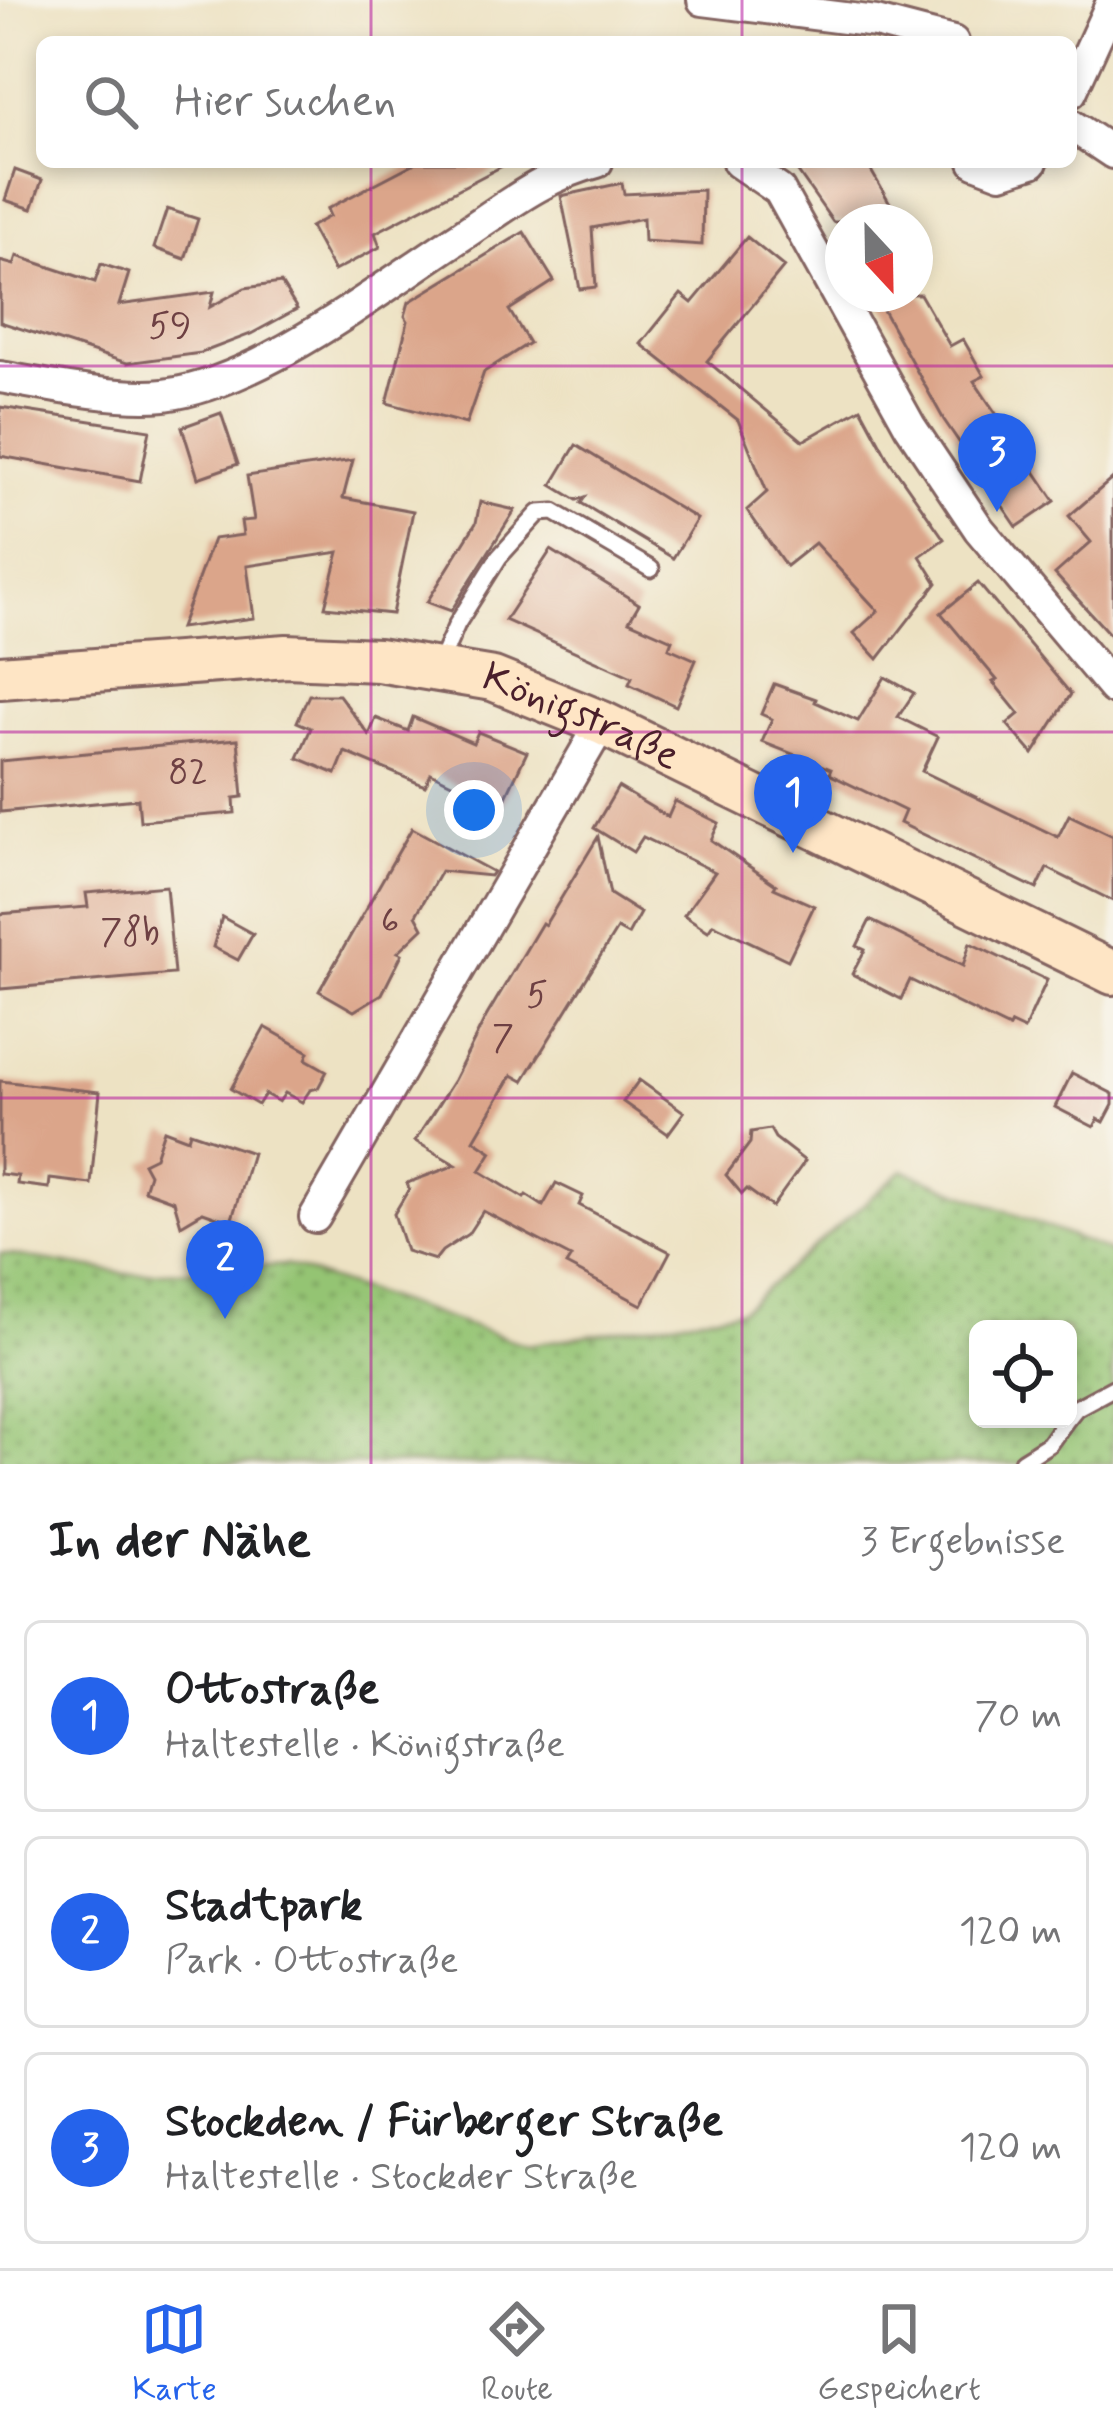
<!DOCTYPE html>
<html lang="de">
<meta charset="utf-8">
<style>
body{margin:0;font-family:Mynerve,sans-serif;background:#f6f6f6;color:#202124}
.controls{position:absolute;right:36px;bottom:36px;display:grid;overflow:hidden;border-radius:18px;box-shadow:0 6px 18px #0003}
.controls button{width:108px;height:108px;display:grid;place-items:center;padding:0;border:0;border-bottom:3px solid #e0e0e0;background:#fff;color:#202124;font:60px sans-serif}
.compass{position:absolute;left:825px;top:204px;width:108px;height:108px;border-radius:50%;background:#fff;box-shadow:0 6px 18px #0003;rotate:158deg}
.you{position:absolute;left:474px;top:810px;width:42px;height:42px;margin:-30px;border:9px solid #fff;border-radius:50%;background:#1a73e8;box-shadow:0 0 0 18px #1a73e833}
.badge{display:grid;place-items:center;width:78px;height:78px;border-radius:50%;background:#2563eb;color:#fff;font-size:39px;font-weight:700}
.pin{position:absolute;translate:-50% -99px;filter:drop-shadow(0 3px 6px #0008)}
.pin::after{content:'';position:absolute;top:63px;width:42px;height:36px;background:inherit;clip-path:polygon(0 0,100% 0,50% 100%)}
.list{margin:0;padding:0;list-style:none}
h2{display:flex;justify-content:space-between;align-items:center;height:156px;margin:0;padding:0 48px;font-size:51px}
h2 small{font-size:39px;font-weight:400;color:#757577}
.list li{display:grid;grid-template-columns:78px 1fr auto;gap:36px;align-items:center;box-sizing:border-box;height:192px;margin:0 24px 24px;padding:0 24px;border:3px solid #e0e0e0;border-radius:18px}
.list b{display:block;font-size:45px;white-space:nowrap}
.list p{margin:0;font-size:39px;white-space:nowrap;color:#757577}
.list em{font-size:39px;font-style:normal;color:#757577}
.icon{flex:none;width:66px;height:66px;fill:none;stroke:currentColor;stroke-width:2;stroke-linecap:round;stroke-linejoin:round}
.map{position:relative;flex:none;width:1113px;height:1464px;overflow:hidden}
.search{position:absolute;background:#fff;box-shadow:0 6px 18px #0003;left:36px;right:36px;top:36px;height:132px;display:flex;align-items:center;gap:30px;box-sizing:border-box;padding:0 42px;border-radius:18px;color:#757577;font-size:45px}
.sheet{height:804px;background:#fff}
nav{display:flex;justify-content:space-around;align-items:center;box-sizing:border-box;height:168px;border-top:3px solid #e0e0e0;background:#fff;font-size:33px;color:#757577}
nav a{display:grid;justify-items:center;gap:6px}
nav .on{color:#2563eb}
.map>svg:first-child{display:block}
.grass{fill:url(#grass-dots);stroke:#6f724f;stroke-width:3;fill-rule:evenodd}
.building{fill:#dba58a}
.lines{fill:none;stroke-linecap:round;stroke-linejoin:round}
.service-casing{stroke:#836360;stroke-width:21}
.minor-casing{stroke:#836360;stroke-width:36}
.secondary-casing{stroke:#836360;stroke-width:48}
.service{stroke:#fff;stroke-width:15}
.minor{stroke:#fff;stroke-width:30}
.secondary{stroke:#fee5c5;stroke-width:42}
.grid{fill:none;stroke:#b5179e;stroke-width:3;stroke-opacity:0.55}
.labels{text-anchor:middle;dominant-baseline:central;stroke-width:9;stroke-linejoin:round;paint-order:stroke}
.number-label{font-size:36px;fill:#6e4043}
.street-label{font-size:42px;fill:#4a1f2b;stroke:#f7f3e8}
</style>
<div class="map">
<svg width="1113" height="1464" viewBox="0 0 1113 1464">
<defs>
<pattern id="grass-dots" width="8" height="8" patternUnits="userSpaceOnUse" patternTransform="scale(3)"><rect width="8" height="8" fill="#94c473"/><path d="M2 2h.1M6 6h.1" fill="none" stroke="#7b9f5f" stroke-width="1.8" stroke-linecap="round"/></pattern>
</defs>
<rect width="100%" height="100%" fill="#f7f3e8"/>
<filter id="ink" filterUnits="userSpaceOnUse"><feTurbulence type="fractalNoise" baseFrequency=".00833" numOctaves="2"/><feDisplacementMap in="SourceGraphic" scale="24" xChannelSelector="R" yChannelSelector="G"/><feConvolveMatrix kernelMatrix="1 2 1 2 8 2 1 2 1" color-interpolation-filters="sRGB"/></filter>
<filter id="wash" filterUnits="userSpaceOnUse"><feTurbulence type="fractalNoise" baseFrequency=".004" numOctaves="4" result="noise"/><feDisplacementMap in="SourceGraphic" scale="48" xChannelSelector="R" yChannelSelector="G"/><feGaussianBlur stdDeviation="2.7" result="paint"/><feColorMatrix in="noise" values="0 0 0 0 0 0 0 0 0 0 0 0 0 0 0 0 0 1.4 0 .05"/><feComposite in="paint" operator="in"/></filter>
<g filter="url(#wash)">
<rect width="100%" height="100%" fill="#ede2c3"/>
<path class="grass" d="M903 1170 1113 1253V1464H0V1253L128 1274 286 1265 527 1345 741 1310ZM978 1329H1068V1419H978Z"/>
<g id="blocks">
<g class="building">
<polygon points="417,162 510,162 375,233 380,247 334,271 310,227 330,216 327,209"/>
<polygon points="791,162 866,162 901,222 833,222"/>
<polygon points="15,170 42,180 32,209 5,200"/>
<polygon points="622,183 624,194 703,190 702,245 644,241 643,218 592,228 596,287 580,289 561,196"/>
<polygon points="167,209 198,219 185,259 154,248"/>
<polygon points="524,232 554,281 509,310 529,343 484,372 466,424 387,403 408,321 405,316 409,302"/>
<polygon points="747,237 784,267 707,361 803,441 861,408 889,460 944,539 920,556 937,583 878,659 854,633 878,611 815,543 786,566 747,510 767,492 738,420 641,344 681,294 692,303"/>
<polygon points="17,256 95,282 101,264 129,273 119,305 214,292 210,307 245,288 281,283 297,309 251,334 201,353 127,363 0,322 0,261 14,265"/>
<polygon points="874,294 920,294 950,346 963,339 984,376 974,381 1055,501 1017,527 944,420"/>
<polygon points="0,407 150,430 140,481 0,456"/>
<polygon points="221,413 238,464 198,478 182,427"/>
<polygon points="576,445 697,519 673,558 581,503 585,497 577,500 552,485"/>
<polygon points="353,460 343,498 413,511 392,614 325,607 339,552 247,566 254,618 180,628 213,539 243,535 241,521 254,520 247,476"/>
<polygon points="1113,478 1113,638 1055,574 1091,542 1069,516"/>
<polygon points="480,502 515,510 451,611 427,602 476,523"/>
<polygon points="551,550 639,604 629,621 672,640 669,648 696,660 676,706 629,684 632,677 505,620"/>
<polygon points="978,583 1071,694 1033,754 1007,724 1019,714 993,682 997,680 941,613"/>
<polygon points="885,677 914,693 898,717 938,737 922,771 1058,837 1069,815 1113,836 1113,901 1047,868 1037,889 900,823 905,811 829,774 831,769 762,742 772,719 761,714 774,684 816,699 815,702 858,721"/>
<polygon points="309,695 339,695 369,735 376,718 408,731 413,717 473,743 478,732 527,752 501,807 431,773 425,786 345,752 336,774 298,758 311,728 297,722"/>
<polygon points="238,739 243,797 234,798 235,813 140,821 138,799 0,812 0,761"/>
<polygon points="618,787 668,817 675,801 719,823 711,840 776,885 774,888 814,906 788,960 713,924 708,931 684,915 715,872 643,837 633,852 594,828"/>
<polygon points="412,828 493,872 490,876 441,871 416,915 423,928 398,952 402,954 382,994 354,1011 319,991"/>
<polygon points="598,837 610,894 640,913 628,935 617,929 523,1081 512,1075 474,1140 492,1152 480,1171 524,1198 526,1195 543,1206 556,1183 583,1196 579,1205 670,1252 642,1305 566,1265 571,1257 483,1211 468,1234 442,1251 435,1260 406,1251 394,1214 409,1189 407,1183 456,1165 415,1141 454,1080 486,1017 542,923 545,925"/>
<polygon points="166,886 174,974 0,989 0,914 88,907 86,893"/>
<polygon points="222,917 253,934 238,960 213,947"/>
<polygon points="870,920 963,966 970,943 1047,980 1024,1030 1011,1024 1009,1028 910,980 901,999 852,974 865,950 857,946"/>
<polygon points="265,1027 309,1052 306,1059 327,1071 318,1088 310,1090 302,1102 285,1093 279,1102 265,1094 258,1105 231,1089"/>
<polygon points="1072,1073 1113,1094 1113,1105 1104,1122 1098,1119 1094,1127 1055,1107"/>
<polygon points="639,1080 684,1112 668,1134 623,1102"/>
<polygon points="0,1081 100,1092 91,1184 50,1179 49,1188 17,1184 18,1176 0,1174"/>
<polygon points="770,1129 775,1138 805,1161 772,1207 747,1189 742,1194 726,1175 750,1143 751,1132"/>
<polygon points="164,1130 188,1139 190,1132 252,1153 231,1222 203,1212 181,1225 174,1201 144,1190 149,1174 143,1163 155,1157"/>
</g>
</g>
</g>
<g filter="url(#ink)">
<use href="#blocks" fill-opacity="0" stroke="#836360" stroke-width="3"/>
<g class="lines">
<defs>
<g id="service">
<polyline points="438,667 457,624 499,557 539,513 554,512 651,569"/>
<polyline points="1068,1418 1076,1408 1113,1388"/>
<polyline points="1022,1461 1049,1444 1067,1419"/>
</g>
<g id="minor">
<polyline points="703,0 876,22 953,42"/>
<polyline points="1071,92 1113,0"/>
<polyline points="1071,125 1113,153"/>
<polyline points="738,162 779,190 910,426 979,529 1113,688"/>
<polyline points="975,162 1001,172 1032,162"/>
<path d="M0 377C45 385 119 400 164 395 261 383 379 289 461 236 505 207 545 175 597 162"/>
<polyline points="315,1217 602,723"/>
</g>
<g id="secondary">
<path id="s1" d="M0 677 287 656 378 660 493 679 602 723 1113 973"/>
</g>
</defs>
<use href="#service" class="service-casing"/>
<use href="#minor" class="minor-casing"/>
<use href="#secondary" class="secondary-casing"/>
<use href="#service" class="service"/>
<use href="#minor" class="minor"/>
<use href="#secondary" class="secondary"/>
</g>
</g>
<path class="grid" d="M371 0V42M742 0V42M371 162V1464M742 162V1464M0 366H1113M0 732H1113M0 1098H1113"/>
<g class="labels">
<g class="number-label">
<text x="170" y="327">59</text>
<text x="188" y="773">82</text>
<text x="390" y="922">6</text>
<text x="130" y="933">78b</text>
<text x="537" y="996">5</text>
<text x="503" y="1039">7</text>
</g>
<g class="street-label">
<text stroke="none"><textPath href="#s1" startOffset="591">Königstraße</textPath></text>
</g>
</g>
</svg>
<div class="controls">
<button><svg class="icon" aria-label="locate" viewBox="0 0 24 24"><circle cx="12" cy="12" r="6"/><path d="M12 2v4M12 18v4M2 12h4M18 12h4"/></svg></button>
</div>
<svg class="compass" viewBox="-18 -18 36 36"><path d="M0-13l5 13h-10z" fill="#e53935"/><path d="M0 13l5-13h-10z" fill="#757577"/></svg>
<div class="you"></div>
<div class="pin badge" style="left:793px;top:853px">1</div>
<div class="pin badge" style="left:225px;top:1319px">2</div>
<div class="pin badge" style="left:997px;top:512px">3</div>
<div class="search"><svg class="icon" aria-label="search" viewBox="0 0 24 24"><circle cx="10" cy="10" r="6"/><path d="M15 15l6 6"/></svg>Hier suchen</div>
</div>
<section class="sheet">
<h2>In der Nähe<small>3 Ergebnisse</small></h2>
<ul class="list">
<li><span class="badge">1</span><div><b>Ottostraße</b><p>Haltestelle · Königstraße</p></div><em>70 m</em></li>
<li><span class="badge">2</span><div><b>Stadtpark</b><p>Park · Ottostraße</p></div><em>120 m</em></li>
<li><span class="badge">3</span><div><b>Stockden / Fürberger Straße</b><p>Haltestelle · Stockder Straße</p></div><em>120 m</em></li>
</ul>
</section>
<nav>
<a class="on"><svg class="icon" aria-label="map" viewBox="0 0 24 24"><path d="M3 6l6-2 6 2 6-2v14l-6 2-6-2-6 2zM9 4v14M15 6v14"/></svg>Karte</a>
<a><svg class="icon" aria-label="directions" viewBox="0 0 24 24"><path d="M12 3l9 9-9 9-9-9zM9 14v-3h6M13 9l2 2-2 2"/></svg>Route</a>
<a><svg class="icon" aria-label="saved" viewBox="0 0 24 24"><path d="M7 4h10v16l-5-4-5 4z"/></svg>Gespeichert</a>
</nav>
